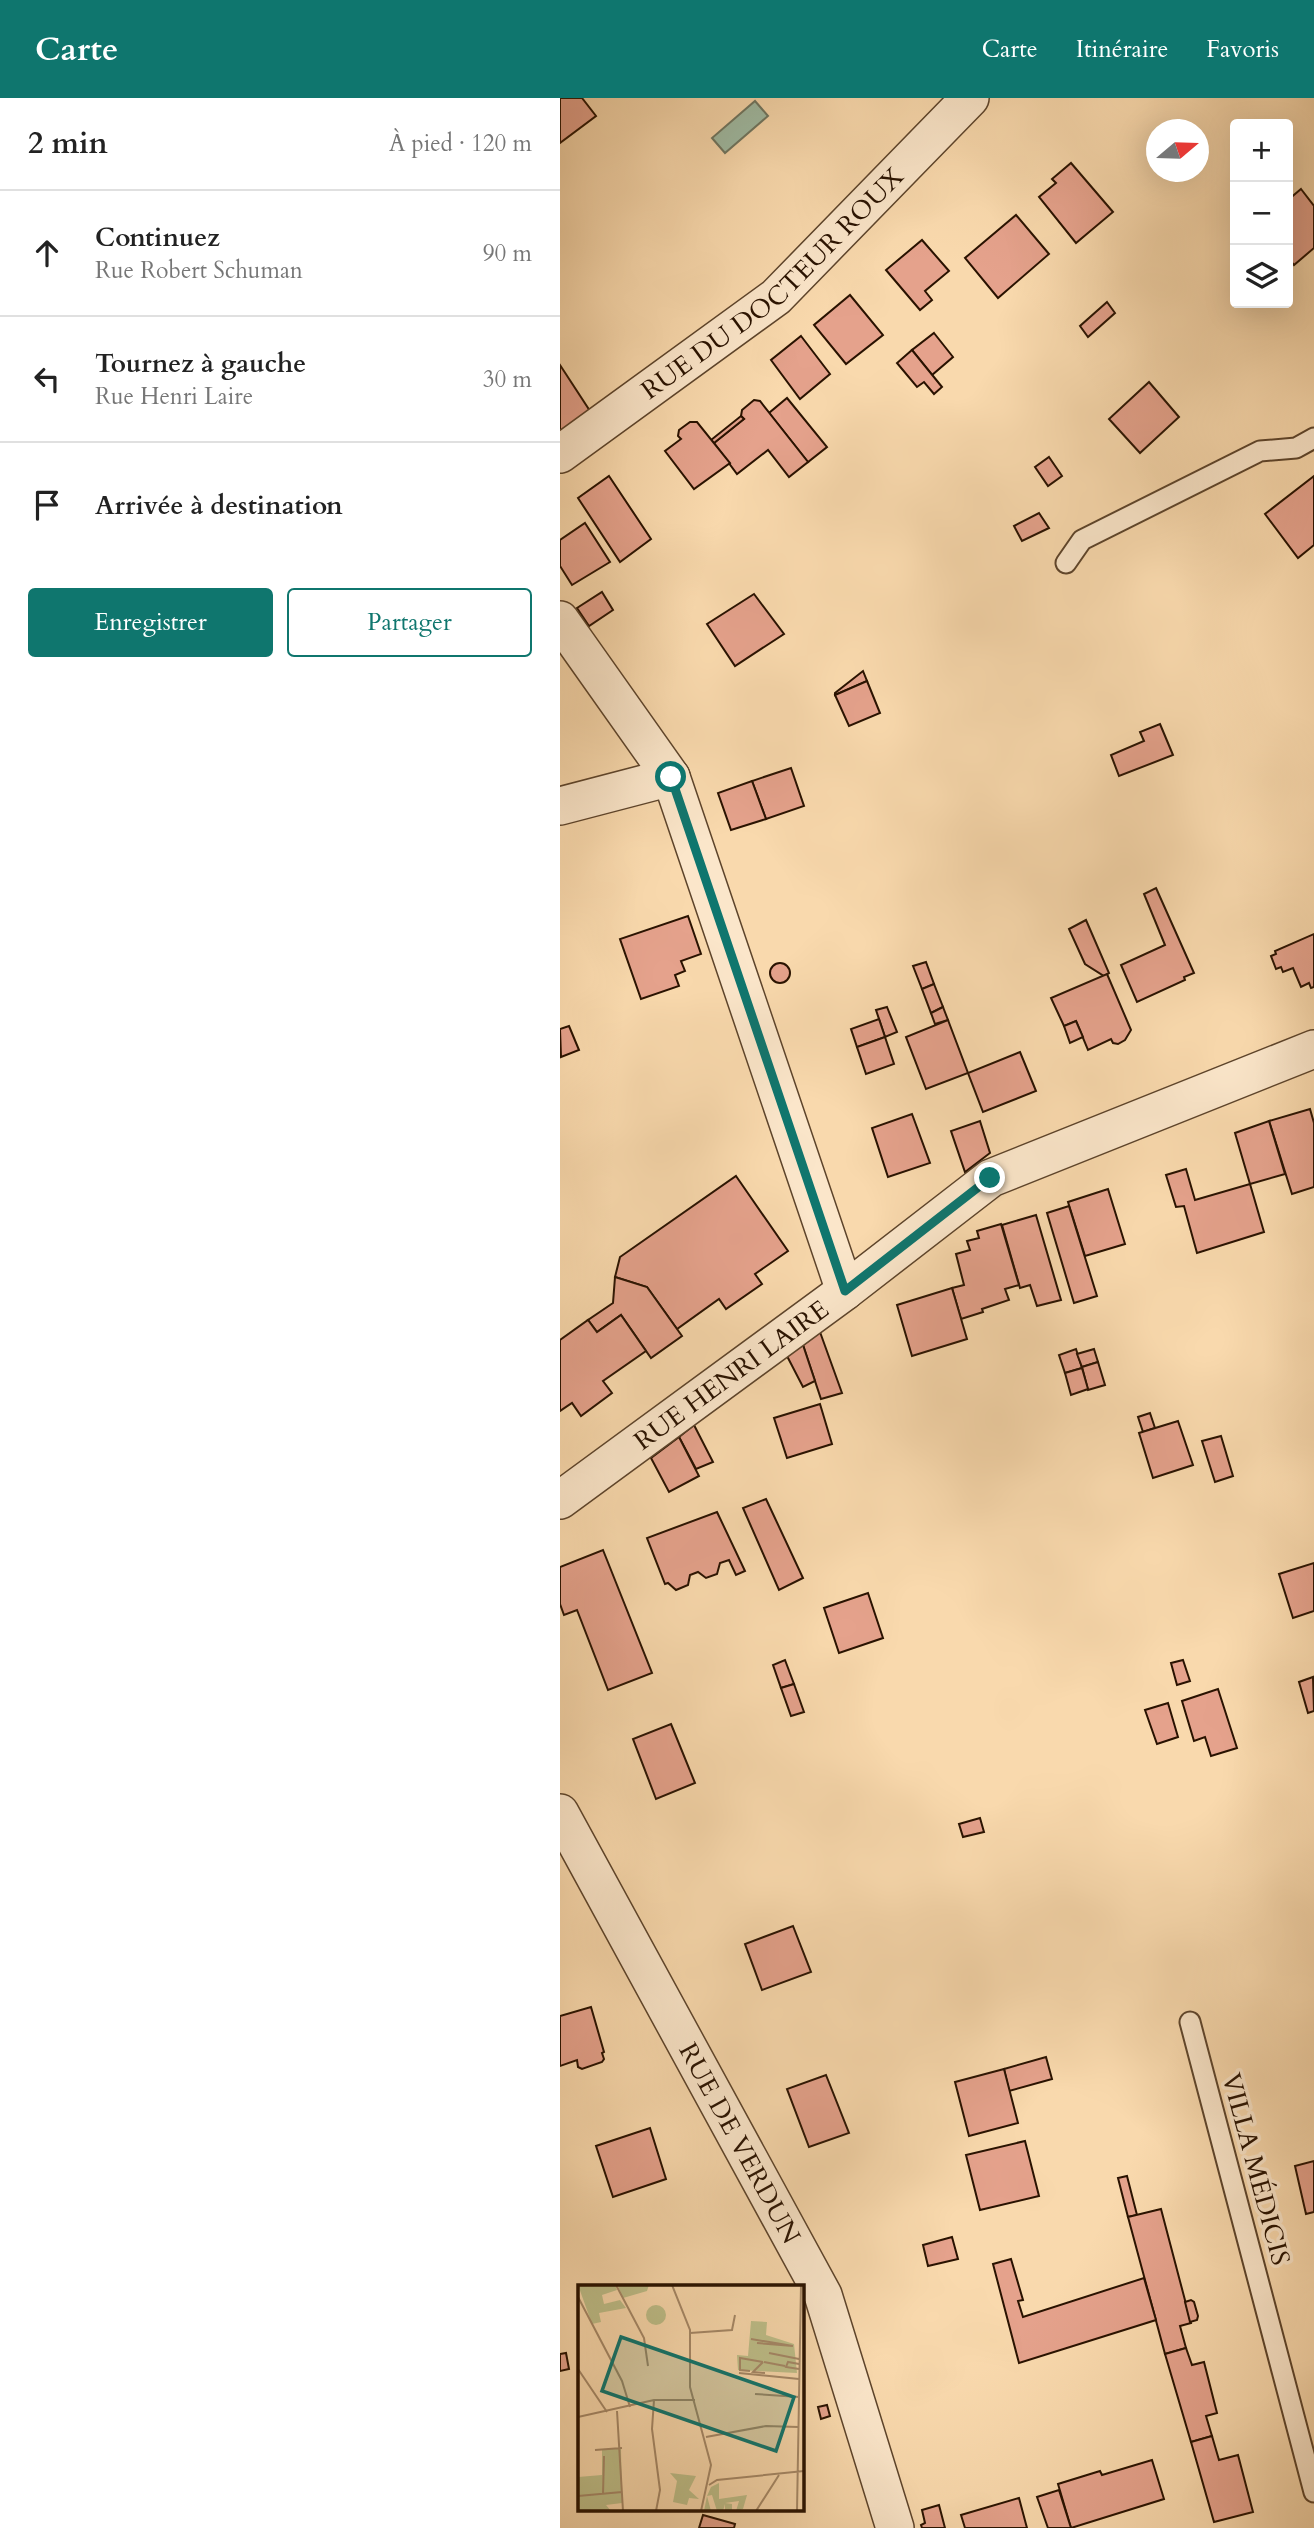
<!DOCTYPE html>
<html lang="fr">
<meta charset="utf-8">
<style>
body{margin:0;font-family:Cardo,serif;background:#f6f6f6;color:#222}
.controls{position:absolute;right:21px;top:21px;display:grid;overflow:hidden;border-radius:7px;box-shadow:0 7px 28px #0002}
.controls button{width:63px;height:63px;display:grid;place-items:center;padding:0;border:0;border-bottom:2px solid #e0e0e0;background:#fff;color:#222;font:35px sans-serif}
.compass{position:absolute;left:586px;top:21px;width:63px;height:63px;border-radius:50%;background:#fff;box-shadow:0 7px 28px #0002;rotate:71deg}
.stop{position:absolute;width:21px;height:21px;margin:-16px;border:5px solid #0f766e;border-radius:50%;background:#fff}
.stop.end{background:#0f766e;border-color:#fff;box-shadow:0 2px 7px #0008}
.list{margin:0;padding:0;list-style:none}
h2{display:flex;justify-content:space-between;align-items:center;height:91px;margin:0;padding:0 28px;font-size:30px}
h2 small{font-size:23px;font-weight:400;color:#767676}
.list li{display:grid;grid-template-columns:46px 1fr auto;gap:21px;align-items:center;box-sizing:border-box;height:126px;padding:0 28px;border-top:2px solid #e0e0e0}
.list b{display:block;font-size:26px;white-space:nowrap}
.list p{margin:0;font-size:23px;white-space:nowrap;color:#767676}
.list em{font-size:23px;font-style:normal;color:#767676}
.actions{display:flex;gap:14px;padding:21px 28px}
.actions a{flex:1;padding:16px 0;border:2px solid #0f766e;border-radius:7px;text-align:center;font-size:24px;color:#0f766e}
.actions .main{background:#0f766e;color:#fff}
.icon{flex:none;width:38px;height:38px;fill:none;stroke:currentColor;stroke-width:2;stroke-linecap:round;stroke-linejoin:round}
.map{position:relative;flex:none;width:754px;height:2430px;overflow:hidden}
header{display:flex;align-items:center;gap:42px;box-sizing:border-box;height:98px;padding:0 35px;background:#0f766e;color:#fff}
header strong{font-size:33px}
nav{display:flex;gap:38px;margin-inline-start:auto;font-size:24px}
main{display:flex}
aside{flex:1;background:#fff}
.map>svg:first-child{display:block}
.water{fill:#9fbba4;stroke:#707762;stroke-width:2}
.building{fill:#e5a28c;stroke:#291200;stroke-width:2}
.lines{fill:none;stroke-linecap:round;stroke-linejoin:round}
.lane-casing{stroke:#5d442b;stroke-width:23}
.street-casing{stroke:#5d442b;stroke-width:40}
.lane{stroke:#fbe6ca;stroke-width:19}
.street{stroke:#fbe6ca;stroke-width:37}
.route{stroke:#0f766e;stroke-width:9}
.labels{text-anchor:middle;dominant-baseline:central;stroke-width:7;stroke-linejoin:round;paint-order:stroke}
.street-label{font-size:26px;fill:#291200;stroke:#fbe6ca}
.inset-road{fill:none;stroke:#a68968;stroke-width:2}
.view{fill:#0f766e;fill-opacity:0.15;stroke:#0f766e;stroke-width:3.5}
.inset-edge{fill:none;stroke:#291200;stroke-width:3.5}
</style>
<header>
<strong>Carte</strong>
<nav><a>Carte</a><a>Itinéraire</a><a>Favoris</a></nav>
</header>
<main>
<aside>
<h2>2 min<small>À pied · 120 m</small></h2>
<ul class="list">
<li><svg class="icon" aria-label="ahead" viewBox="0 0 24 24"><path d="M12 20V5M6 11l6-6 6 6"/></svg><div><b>Continuez</b><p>Rue Robert Schuman</p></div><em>90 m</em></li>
<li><svg class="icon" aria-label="left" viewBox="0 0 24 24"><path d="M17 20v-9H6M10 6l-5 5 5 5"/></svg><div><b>Tournez à gauche</b><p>Rue Henri Laire</p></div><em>30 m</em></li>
<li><svg class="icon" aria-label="arrive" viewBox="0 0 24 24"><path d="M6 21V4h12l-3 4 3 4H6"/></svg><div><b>Arrivée à destination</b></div></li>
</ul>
<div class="actions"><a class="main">Enregistrer</a><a>Partager</a></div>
</aside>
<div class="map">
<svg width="754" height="2430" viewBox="0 0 754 2430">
<rect width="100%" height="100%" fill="#f9d9ad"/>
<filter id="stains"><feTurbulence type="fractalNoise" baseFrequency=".00286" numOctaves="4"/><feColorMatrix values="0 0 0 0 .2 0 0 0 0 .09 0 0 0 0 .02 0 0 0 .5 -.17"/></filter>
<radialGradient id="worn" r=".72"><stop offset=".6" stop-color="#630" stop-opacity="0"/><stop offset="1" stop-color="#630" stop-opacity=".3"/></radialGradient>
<polygon class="water" points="195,3 208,18 165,55 152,40"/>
<g class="building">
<polygon points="0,0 22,0 36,18 0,45"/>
<polygon points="511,65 553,114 516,145 479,99 496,85 492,81"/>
<polygon points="741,91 754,108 754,150 734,167 728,160 728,102"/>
<polygon points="456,117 489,156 438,200 405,160"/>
<polygon points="362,142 389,173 365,193 372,202 360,212 326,172"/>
<polygon points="290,197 323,237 286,266 254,227"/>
<polygon points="547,204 555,215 528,239 520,228"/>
<polygon points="374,235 393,259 372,277 352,252"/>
<polygon points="241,238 270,276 240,301 211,262"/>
<polygon points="352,252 382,289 374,296 364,284 357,289 337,265"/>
<polygon points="0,267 30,313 0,335"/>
<polygon points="589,284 619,319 580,355 549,321"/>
<polygon points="227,300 267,349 248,364 209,315"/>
<polygon points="194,302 200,303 248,364 229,379 208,352 177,376 154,345 184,321 181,318 182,312"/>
<polygon points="181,318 184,321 154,345 151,342"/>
<polygon points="130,324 137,324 170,365 134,391 105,353 121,341 118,338 119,332"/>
<polygon points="489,359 502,378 488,388 475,369"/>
<polygon points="49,378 91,441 60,464 18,400"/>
<polygon points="754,378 754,447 738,460 705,416"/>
<polygon points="479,415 489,430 462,443 454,428"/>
<polygon points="25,425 50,464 12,487 0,468 0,442"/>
<polygon points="42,494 53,512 29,528 17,510"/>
<polygon points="194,496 224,536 175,568 147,526"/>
<polygon points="303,573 307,583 275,597 275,595"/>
<polygon points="307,583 320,615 289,628 275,597"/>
<polygon points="600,626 613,657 559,678 551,657 584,643 580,634"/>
<polygon points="231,670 244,708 206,721 192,683"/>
<polygon points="192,683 206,721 171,732 158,695"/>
<polygon points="596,790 634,875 624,879 625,882 577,904 561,867 605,847 584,796"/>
<polygon points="128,818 141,856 121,863 125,873 115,877 119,888 81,901 60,841"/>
<polygon points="526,822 549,875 544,878 525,866 509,831"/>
<polygon points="754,836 754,889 751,890 749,885 741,889 733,870 723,874 721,869 716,871 711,858 716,856 715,853"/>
<polygon points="366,864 374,886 362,891 353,868"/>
<circle cx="220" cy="875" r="10"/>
<polygon points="547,876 571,932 565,942 558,946 553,945 551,941 528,952 516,923 504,928 491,900"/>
<polygon points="374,886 383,909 371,915 362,891"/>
<polygon points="327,909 337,934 325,939 316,912"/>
<polygon points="383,909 388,922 375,926 371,915"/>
<polygon points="319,921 325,939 297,949 291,931"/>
<polygon points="388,922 408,975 366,991 346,939"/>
<polygon points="516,923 523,939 510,945 504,928"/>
<polygon points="9,928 19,952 1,959 0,931"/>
<polygon points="325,939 334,966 306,976 297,949"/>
<polygon points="460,954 476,993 423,1014 408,975"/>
<polygon points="750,1011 754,1025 754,1089 732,1096 709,1023"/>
<polygon points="352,1016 370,1065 328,1079 312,1030"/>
<polygon points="420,1023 430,1055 405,1074 391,1033"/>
<polygon points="709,1023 725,1076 690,1086 675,1035"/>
<polygon points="626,1071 635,1102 690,1086 704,1134 637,1155 624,1108 616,1109 606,1077"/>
<polygon points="176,1078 228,1153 195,1176 202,1186 166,1211 159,1201 117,1231 87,1189 55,1179 60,1159"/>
<polygon points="548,1091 565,1146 525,1158 508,1104"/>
<polygon points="509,1108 537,1198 514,1205 487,1115"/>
<polygon points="476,1117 501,1202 477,1208 470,1187 460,1190 442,1127"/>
<polygon points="441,1126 459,1187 445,1191 449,1202 422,1211 423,1214 401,1221 392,1190 404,1187 396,1156 410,1152 407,1143 419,1140 417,1133"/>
<polygon points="55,1179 87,1189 122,1238 91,1260 61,1217 37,1234 28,1222 53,1205"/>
<polygon points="392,1190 407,1241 352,1258 337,1207"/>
<polygon points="61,1217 86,1253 43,1283 52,1295 21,1318 12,1305 0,1313 0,1242 28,1222 37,1234"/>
<polygon points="260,1234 282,1295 261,1301 243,1247"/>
<polygon points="243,1247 255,1283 243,1289 227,1258"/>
<polygon points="516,1251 522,1270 505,1275 499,1257"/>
<polygon points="534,1251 538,1264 522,1269 517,1256"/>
<polygon points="538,1264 545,1287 528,1292 522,1269"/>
<polygon points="522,1270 528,1291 511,1297 505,1275"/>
<polygon points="260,1306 272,1346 227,1360 214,1320"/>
<polygon points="590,1315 595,1330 583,1334 578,1319"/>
<polygon points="618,1323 633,1367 593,1380 579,1335"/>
<polygon points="134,1327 153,1364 136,1371 119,1339"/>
<polygon points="661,1338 673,1378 655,1384 642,1343"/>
<polygon points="119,1339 139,1378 109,1394 91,1360"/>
<polygon points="206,1401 243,1480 219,1492 183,1410"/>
<polygon points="157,1414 185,1473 176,1477 169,1462 160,1465 157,1476 146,1480 138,1474 130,1477 128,1487 116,1492 108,1485 105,1486 87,1440"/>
<polygon points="43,1452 92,1575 48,1592 17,1512 4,1517 0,1506 0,1469"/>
<polygon points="754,1465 754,1513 733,1520 719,1476"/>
<polygon points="308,1495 323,1540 279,1555 264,1510"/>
<polygon points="225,1562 234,1586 221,1590 213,1567"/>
<polygon points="623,1562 630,1583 617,1587 611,1565"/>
<polygon points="753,1579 754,1613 748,1615 739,1584"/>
<polygon points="234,1586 244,1614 231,1618 221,1590"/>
<polygon points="658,1591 677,1650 651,1658 645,1639 634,1643 622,1603"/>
<polygon points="608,1605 618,1639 597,1646 585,1612"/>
<polygon points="111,1626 135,1685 96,1701 73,1641"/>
<polygon points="420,1720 424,1734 403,1739 399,1726"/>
<polygon points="233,1828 251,1874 202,1892 185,1846"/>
<polygon points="31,1909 44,1954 42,1955 44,1961 42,1964 22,1971 18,1969 17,1962 0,1968 0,1918"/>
<polygon points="486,1959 492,1981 449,1993 444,1971"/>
<polygon points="444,1971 458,2025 409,2038 395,1984"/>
<polygon points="266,1977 289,2035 249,2049 227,1991"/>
<polygon points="90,2030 106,2081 53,2099 36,2048"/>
<polygon points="465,2043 479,2098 420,2112 406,2057"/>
<polygon points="754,2063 754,2114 746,2116 735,2068"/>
<polygon points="567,2078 577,2117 568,2119 558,2080"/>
<polygon points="601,2111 631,2225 620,2228 626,2250 605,2256 568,2119"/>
<polygon points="392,2139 398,2161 368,2168 363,2147"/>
<polygon points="451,2161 463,2202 458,2203 463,2219 584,2180 596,2222 459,2265 433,2166"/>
<polygon points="631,2202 634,2204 638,2218 637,2222 630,2224 625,2204"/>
<polygon points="626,2250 632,2267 644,2264 657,2315 646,2318 652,2338 631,2344 605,2256"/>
<polygon points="6,2255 9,2271 0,2273 0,2256"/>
<polygon points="267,2307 270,2318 261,2321 258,2309"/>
<polygon points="652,2338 659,2362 678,2357 693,2414 654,2424 631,2344"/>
<polygon points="592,2362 604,2401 511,2430 498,2386 540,2373 542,2377"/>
<polygon points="499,2392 511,2430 488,2430 477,2399"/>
<polygon points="459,2400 467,2430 405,2430 401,2417"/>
<polygon points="379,2407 385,2430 362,2430 361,2427 365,2425 362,2412"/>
<polygon points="143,2417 175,2426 174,2430 139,2430"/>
</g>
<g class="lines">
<defs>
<g id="lane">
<polyline points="506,465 522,442 700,353 736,350 754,340"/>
<polyline points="630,1924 754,2394"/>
</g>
<g id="street">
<path id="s1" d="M0 356 216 199 410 0"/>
<polyline points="0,522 111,679 285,1193"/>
<polyline points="0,708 111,679"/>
<path id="s2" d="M0 1402 285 1193 431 1080 754 951"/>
<path id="s3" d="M0 1715 263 2197 335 2430"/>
</g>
</defs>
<use href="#lane" class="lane-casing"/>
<use href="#street" class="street-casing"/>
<use href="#lane" class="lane"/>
<use href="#street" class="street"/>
</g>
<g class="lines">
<polyline class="route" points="111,679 285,1193 430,1080"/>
</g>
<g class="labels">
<g class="street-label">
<text stroke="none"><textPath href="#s1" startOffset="273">RUE DU DOCTEUR ROUX</textPath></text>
<text stroke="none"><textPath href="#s2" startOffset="212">RUE HENRI LAIRE</textPath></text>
<text stroke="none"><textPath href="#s3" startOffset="376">RUE DE VERDUN</textPath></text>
<text transform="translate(696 2071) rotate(75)">VILLA MÉDICIS</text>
</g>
</g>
<g transform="translate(18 2187)">
<rect width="226" height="226" fill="#f9d9ad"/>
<path d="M0 0H37L39 5 24 10 26 19 42 15 48 23 21 28 23 37 14 39ZM71 0 69 6 45 13 40 1ZM68 30a10 10 0 1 1 20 0a10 10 0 1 1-20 0ZM173 36 189 37 188 50 216 59 219 88 160 85 159 70 170 71ZM24 164H43L44 218 28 220 33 226H0V192L24 190ZM92 188 118 191 111 205 121 214 111 213 109 220 95 217 99 196ZM141 198V214L169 210 165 224 158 226 161 216 147 218 154 219V226H147V219L145 226H139L134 210 129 211 133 226H126L129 211 133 202Z" fill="#bebf8a"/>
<path class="inset-road" d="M38 0 66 53 70 81M94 0 112 45V102L133 180 123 226M0 12 44 96 52 122M112 48 154 45 157 30M173 54 215 61M179 58 215 61M191 68 221 74M185 77 175 87 187 88M186 77 207 81M0 84 29 127M221 84 208 82 210 77 221 79M172 86 162 85V73L185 77M161 88 221 94M177 109 221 112M76 115 74 144 82 205 78 226M39 126 45 226M0 132 76 115H117M128 152 188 141 220 142M17 165 44 163M131 200 139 195 226 186M25 209 26 171M0 211 44 207M28 226H62M178 226 201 190M219 226 223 0"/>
<path class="view" d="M43 52 216 112 198 166 24 106Z"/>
<rect width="226" height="226" class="inset-edge"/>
</g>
<rect width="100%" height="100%" filter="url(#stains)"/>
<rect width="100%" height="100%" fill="url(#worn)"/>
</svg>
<div class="controls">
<button>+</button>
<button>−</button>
<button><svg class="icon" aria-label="layers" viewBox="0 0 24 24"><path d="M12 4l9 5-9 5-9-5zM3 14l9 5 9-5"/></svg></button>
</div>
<svg class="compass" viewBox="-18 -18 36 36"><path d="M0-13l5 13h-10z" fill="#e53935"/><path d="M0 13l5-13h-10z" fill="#767676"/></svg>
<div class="stop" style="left:111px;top:679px"></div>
<div class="stop end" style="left:430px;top:1080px"></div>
</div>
</main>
